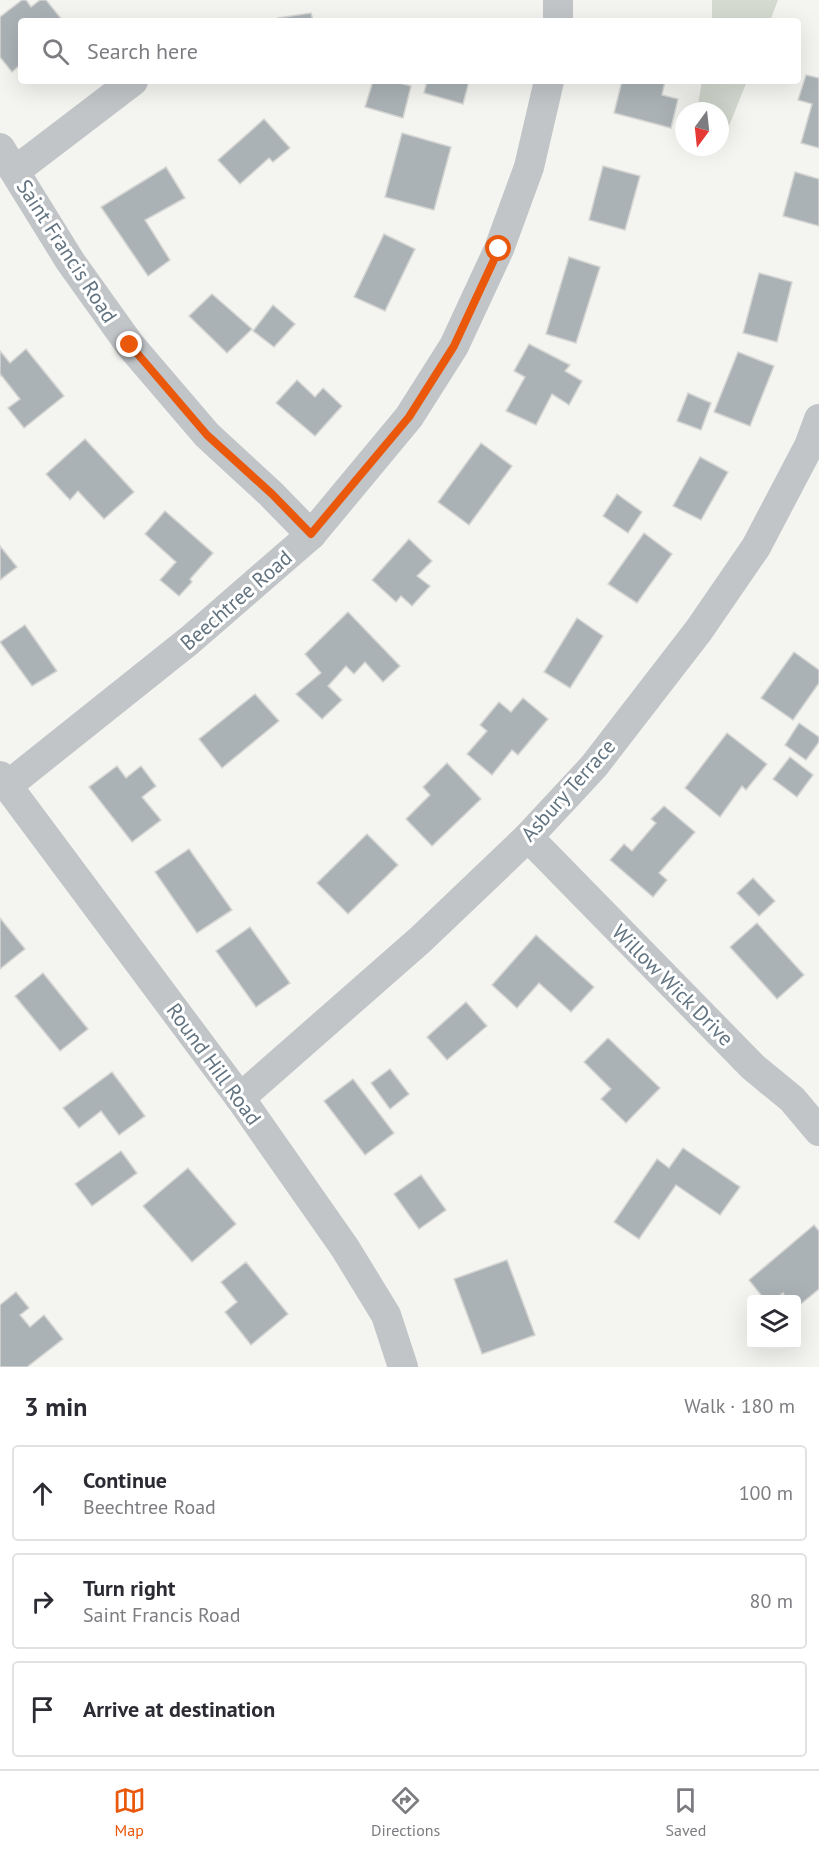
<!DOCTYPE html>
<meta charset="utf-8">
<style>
body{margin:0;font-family:"PT Sans",sans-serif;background:#f2f2f3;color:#2b2b33}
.controls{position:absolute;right:18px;bottom:18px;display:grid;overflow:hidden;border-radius:6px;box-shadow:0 6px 24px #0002}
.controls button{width:54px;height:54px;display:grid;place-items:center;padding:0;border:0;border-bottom:2px solid #e1e1e2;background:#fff;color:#2b2b33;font:30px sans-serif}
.compass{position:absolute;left:675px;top:102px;width:54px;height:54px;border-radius:50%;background:#fff;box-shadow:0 6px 24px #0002;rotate:195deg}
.stop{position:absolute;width:18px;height:18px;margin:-14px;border:4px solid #ea580c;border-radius:50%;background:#fff}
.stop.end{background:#ea580c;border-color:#fff;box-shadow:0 2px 6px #0008}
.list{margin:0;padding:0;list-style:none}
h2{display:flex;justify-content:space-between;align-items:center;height:78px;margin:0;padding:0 24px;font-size:26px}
h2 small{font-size:20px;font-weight:400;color:#7c7c81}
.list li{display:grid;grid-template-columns:39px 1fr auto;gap:18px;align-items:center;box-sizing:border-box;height:96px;margin:0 12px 12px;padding:0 12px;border:2px solid #e1e1e2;border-radius:6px}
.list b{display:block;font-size:22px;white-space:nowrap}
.list p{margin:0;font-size:20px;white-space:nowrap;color:#7c7c81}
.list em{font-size:20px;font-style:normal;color:#7c7c81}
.icon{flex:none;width:33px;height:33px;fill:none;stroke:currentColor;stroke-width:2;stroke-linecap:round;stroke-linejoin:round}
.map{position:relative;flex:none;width:819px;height:1367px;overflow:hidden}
.search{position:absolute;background:#fff;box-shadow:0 6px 24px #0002;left:18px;right:18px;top:18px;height:66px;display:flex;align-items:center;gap:15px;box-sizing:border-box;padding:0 21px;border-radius:6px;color:#7c7c81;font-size:22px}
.sheet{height:402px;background:#fff}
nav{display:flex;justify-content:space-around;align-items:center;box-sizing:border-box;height:84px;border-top:2px solid #e1e1e2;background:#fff;font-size:16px;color:#7c7c81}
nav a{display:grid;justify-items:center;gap:3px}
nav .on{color:#ea580c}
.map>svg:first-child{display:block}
.green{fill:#d5dbd1}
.building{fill:#aab2b6;stroke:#d5d5d3;stroke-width:1.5}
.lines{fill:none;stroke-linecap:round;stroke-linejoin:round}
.minor{stroke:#c1c5c8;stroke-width:30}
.route{stroke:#ea580c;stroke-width:8}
.labels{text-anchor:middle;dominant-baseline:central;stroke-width:6;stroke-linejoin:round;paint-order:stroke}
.street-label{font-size:21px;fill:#637481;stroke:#fff}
</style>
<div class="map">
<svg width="819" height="1367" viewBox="0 0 819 1367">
<rect width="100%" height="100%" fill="#f4f4f0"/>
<g class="green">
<polygon points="712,0 778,0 770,21 712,21"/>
<polygon points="702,81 747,81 725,136 720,134 720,111 697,111"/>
</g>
<g class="building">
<polygon points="22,0 26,0 31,7 40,0 46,0 63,21 21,21 21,64 12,72 0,57 0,17"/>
<polygon points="311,13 313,21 278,21 278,18"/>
<polygon points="806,75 819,78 819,148 801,143 812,104 798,100"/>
<polygon points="373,81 392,81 411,86 403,118 365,107"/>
<polygon points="427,81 469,81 463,104 424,93"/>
<polygon points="622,81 665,81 662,95 678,99 671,128 614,113"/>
<polygon points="264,119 290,148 273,162 269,158 240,184 218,160"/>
<polygon points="402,133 451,147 434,210 385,197"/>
<polygon points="603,166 640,176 625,230 589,220"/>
<polygon points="166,167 185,198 145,220 170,260 148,276 101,207"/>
<polygon points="795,172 819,179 819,226 783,216"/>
<polygon points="384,234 415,249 385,311 354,297"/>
<polygon points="569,257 600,267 576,343 546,334"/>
<polygon points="759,273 792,282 777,342 743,333"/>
<polygon points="212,294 252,329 227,353 189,316"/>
<polygon points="273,305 295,324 274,347 253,331"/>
<polygon points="529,344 570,365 565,371 582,381 569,405 552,394 536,425 506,411 525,377 514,371"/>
<polygon points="26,349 64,396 24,428 8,408 20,399 1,375 0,376 0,351 10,363"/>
<polygon points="738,352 774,366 750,426 714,412"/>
<polygon points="297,380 315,397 323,388 342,406 315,436 276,403"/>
<polygon points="688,393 711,403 701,430 677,421"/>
<polygon points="85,439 134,492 104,519 78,491 70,500 46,474"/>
<polygon points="481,443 512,466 469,525 438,502"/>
<polygon points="700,457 728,472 701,520 673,506"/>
<polygon points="617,494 642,512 628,533 603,516"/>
<polygon points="165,511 213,553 190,579 192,582 179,596 160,580 176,562 145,534"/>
<polygon points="644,533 672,554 637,603 608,584"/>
<polygon points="409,539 432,561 417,576 430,586 412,606 401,596 396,602 372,580"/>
<polygon points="0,546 17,567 0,580"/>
<polygon points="348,612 400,666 383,682 365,662 354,674 346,666 328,686 342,700 322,719 296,694 321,673 305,654"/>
<polygon points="577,618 603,636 570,688 544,672"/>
<polygon points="25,625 57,671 32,686 0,642"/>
<polygon points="794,652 819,670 819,683 793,720 761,698"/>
<polygon points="255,694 279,721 222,768 199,739"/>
<polygon points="523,698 548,719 518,755 512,750 492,775 467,754 487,731 480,725 499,702 511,712"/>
<polygon points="799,723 819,737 819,742 806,760 785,745"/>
<polygon points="727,733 767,764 746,790 742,786 720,817 685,788"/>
<polygon points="790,757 813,775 797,797 773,779"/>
<polygon points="447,763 481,799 432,846 406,819 430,795 423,787"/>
<polygon points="117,766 126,778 141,766 156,786 142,797 161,820 132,842 89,787"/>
<polygon points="664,806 695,832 659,873 667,880 653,897 610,860 624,844 632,851 656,823 651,819"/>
<polygon points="367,834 398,865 348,914 317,883"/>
<polygon points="189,849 232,910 197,933 155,872"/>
<polygon points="753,878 775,901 759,916 737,893"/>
<polygon points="0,918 25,949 0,969"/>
<polygon points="757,923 804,975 777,999 730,947"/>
<polygon points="250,927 290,983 256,1007 216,951"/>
<polygon points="536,935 594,987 571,1012 539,983 517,1008 492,985"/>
<polygon points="43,973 88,1029 60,1051 15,996"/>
<polygon points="466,1002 487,1026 447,1060 427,1037"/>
<polygon points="608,1038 660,1088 626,1123 601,1099 611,1089 584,1062"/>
<polygon points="390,1069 409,1094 390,1109 371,1083"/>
<polygon points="112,1072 145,1116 119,1135 101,1111 79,1128 63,1108"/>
<polygon points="353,1079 394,1133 365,1155 324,1101"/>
<polygon points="683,1148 740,1187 720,1215 676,1185 639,1239 614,1222 657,1159 669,1168"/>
<polygon points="121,1151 137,1173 92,1206 75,1184"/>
<polygon points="188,1168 236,1224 192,1262 143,1206"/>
<polygon points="421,1175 446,1210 419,1229 394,1194"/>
<polygon points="814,1225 819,1231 819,1289 796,1308 796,1300 787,1300 783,1293 775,1300 765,1300 749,1280"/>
<polygon points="507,1260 535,1335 482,1354 454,1279"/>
<polygon points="246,1262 288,1314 251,1345 225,1312 237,1302 221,1282"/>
<polygon points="16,1292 29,1308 20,1315 30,1327 44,1315 63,1339 27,1367 0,1367 0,1305"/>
</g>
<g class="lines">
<g class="minor">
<polyline points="558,0 558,21"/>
<polyline points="0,148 70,261 130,345 207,435 271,494 311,535"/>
<polyline points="15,171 133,81"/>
<polyline points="0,776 240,1098 345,1248 386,1315 403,1367"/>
<polyline points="7,786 190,640 311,535 409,417 454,346 499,249 529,167 549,81"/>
<polyline points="528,837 753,1067 792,1099 819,1131"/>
<polyline points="240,1098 420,940 528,837 594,766 699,630 756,547 809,446 819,419"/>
</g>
</g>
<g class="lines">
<polyline class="route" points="130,345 207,435 272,494 311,534 409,417 454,346 499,249"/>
</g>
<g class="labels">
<g class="street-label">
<text transform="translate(67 251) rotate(57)">Saint Francis Road</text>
<text transform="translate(236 600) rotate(-41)">Beechtree Road</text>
<text transform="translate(568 790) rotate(-48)">Asbury Terrace</text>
<text transform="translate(673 985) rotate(45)">Willow Wick Drive</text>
<text transform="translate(214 1064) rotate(54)">Round Hill Road</text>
</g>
</g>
</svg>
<div class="controls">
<button><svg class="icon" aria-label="layers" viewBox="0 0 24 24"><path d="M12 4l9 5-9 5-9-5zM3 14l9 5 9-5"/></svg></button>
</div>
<svg class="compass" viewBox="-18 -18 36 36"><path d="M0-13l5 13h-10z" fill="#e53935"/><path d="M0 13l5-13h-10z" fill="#7c7c81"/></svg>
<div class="stop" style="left:499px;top:249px"></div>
<div class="stop end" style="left:130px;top:345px"></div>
<div class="search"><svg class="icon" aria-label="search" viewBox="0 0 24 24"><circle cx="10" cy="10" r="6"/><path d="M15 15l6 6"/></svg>Search here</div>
</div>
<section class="sheet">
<h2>3 min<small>Walk · 180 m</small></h2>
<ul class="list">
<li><svg class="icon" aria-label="ahead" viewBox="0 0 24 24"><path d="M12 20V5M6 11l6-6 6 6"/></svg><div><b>Continue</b><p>Beechtree Road</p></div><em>100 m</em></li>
<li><svg class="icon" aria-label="right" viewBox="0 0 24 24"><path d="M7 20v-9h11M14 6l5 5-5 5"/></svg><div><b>Turn right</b><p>Saint Francis Road</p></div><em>80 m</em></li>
<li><svg class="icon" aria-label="arrive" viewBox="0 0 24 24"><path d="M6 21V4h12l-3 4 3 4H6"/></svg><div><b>Arrive at destination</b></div></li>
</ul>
</section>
<nav>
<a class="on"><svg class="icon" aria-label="map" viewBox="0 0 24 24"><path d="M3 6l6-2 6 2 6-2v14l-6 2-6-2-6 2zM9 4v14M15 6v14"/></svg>Map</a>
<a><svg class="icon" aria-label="directions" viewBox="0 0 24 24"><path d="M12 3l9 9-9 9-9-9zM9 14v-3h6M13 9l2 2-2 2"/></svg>Directions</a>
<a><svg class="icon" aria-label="saved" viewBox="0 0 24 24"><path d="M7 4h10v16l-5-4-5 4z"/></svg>Saved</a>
</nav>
